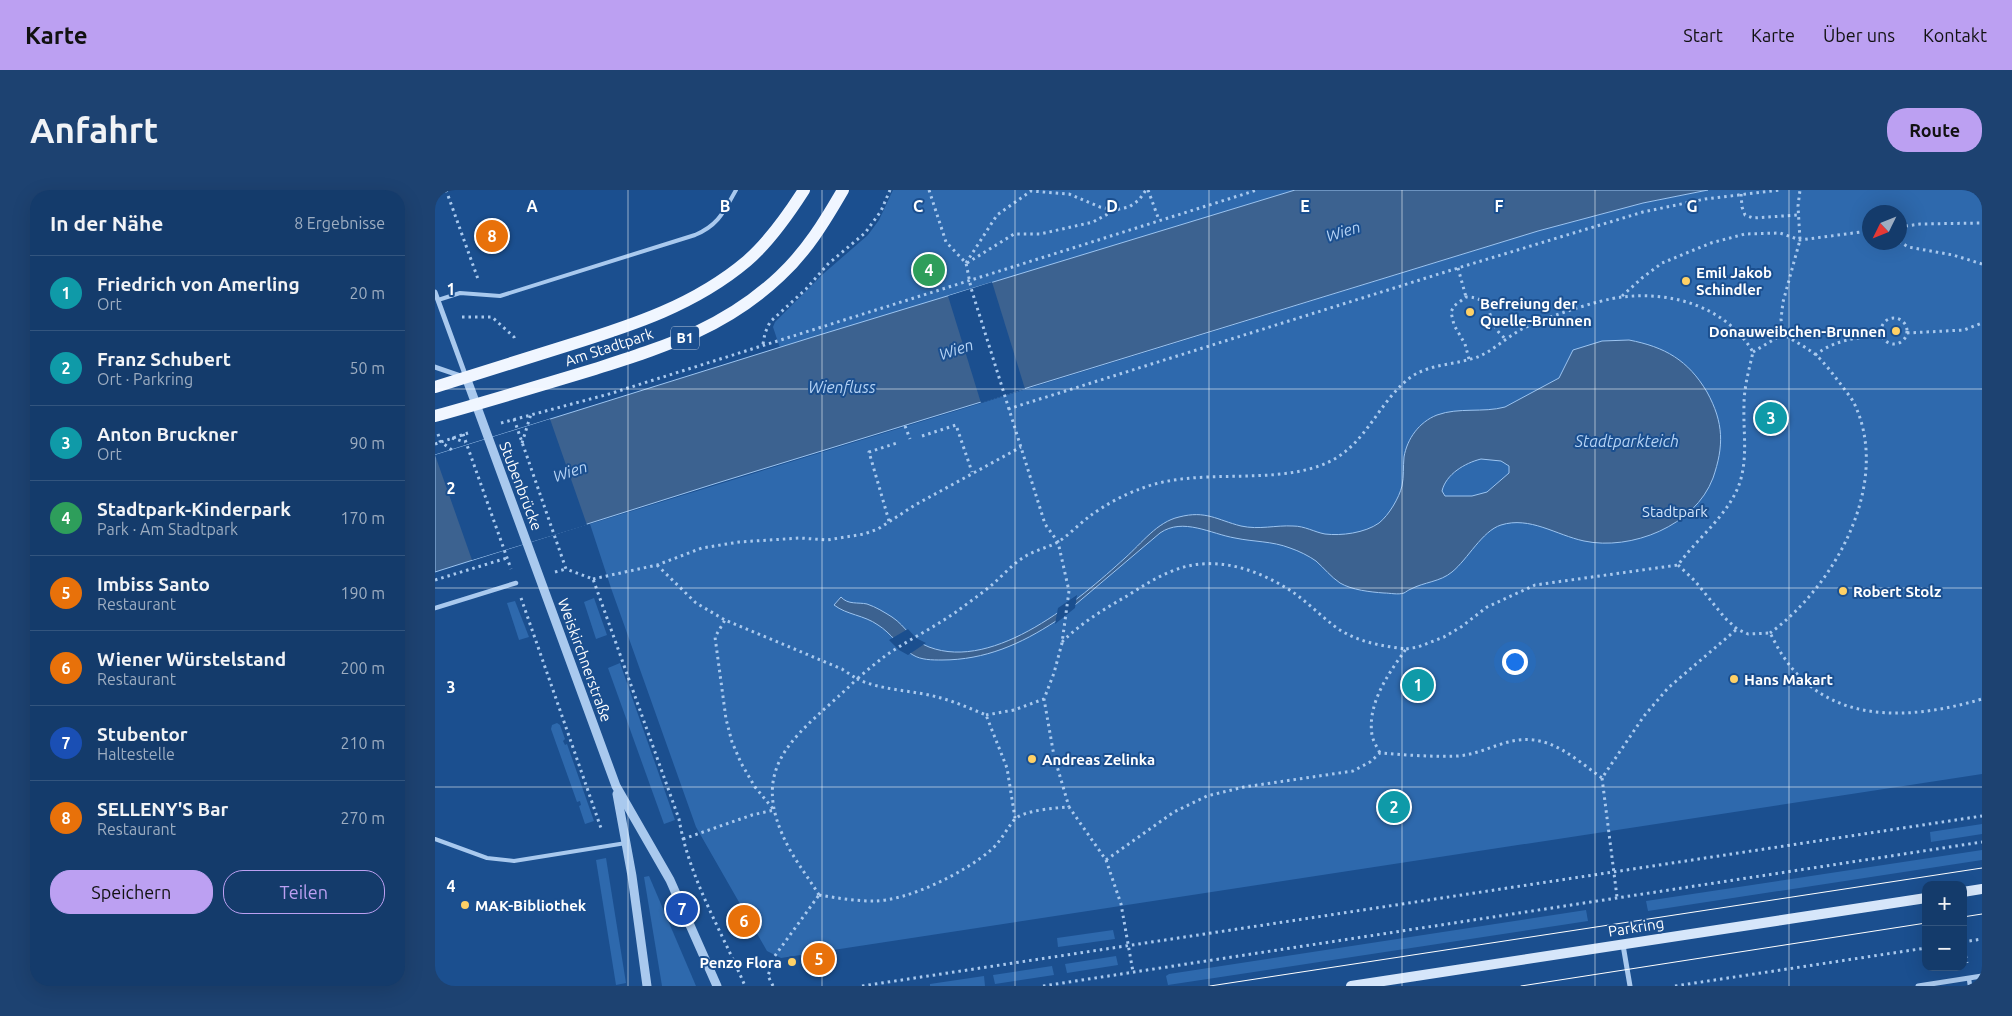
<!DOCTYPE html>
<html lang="de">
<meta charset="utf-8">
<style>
body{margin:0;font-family:Ubuntu,sans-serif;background:#1d4271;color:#f1f3f6}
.controls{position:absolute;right:15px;bottom:15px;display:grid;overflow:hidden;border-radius:10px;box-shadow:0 5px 20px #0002}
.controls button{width:45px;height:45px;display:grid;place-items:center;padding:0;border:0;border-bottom:1px solid #33557e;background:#143b6b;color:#f1f3f6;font:25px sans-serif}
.compass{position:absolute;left:1427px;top:15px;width:45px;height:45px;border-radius:50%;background:#143b6b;box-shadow:0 5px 20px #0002;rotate:227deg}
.you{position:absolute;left:1079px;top:471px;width:18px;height:18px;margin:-12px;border:4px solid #fff;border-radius:50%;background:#1a73e8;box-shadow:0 0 0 8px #1a73e833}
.badge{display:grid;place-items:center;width:32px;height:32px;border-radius:50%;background:#bca0f2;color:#fff;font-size:16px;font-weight:700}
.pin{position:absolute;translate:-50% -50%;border:2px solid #fff;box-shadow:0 1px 5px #0006}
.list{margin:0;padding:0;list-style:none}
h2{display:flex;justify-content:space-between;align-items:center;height:65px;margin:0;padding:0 20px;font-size:21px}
h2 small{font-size:16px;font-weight:400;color:#9dadc1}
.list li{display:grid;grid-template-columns:32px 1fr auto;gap:15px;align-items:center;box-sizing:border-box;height:75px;padding:0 20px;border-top:1px solid #33557e}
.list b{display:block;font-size:19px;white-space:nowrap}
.list p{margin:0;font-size:16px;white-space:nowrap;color:#9dadc1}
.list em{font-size:16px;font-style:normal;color:#9dadc1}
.actions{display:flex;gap:10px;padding:15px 20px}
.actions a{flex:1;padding:11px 0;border:1px solid #bca0f2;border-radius:20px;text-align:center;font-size:18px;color:#bca0f2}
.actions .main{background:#bca0f2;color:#111}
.map{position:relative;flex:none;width:1547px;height:796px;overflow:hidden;border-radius:20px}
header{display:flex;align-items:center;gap:30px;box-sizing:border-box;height:70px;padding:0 25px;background:#bca0f2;color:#111}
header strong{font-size:24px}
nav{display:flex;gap:28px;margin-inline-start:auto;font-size:18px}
.intro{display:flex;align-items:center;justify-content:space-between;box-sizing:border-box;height:120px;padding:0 30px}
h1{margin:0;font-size:35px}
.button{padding:12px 22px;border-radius:20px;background:#bca0f2;color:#111;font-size:18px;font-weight:700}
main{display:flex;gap:30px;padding:0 30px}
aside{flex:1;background:#143b6b;border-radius:20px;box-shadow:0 5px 20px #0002}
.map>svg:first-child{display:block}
.green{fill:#2e69ad;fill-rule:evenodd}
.water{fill:#3c6290;stroke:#9cc4f0;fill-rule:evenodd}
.pier{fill:#1b4f8f}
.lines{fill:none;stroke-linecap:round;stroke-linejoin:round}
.path{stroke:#a9c9ee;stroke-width:3;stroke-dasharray:2.5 4;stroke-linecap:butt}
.service{stroke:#a9c9ee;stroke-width:4}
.pedestrian{stroke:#a9c9ee;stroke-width:4.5}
.minor{stroke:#a9c9ee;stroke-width:5}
.tertiary{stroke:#a9c9ee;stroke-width:9}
.secondary{stroke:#d6e6fa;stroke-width:10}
.primary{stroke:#f0f6ff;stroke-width:12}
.tram{stroke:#fff;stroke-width:1}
.grid{fill:none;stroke:#fff;stroke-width:1;stroke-opacity:0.55}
.poi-dot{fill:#ffd166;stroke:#1b4f8f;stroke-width:2}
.labels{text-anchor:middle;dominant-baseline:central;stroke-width:4;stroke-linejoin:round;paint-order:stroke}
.shield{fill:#1b4f8f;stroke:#bbcadd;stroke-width:1}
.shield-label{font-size:14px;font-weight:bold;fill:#fff}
.poi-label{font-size:15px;font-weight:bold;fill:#fff;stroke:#1b4f8f;text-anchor:start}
.street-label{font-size:15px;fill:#fff;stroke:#1b4f8f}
.park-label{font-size:15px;fill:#cfe3fa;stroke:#1b4f8f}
.water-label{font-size:16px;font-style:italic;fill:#b5d3f5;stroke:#1b4f8f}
.grid-label{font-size:16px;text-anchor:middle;font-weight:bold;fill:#fff;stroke:#1b4f8f;stroke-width:4;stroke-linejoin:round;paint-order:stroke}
</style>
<header>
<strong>Karte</strong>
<nav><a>Start</a><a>Karte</a><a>Über uns</a><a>Kontakt</a></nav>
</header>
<div class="intro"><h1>Anfahrt</h1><a class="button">Route</a></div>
<main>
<aside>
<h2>In der Nähe<small>8 Ergebnisse</small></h2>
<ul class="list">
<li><span class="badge" style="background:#0f9aa8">1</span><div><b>Friedrich von Amerling</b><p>Ort</p></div><em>20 m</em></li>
<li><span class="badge" style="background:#0f9aa8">2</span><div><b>Franz Schubert</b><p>Ort · Parkring</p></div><em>50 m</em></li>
<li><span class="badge" style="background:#0f9aa8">3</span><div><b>Anton Bruckner</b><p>Ort</p></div><em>90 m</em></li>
<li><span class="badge" style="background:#2e9e5b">4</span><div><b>Stadtpark-Kinderpark</b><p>Park · Am Stadtpark</p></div><em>170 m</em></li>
<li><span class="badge" style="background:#e8710a">5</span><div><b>Imbiss Santo</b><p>Restaurant</p></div><em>190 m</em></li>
<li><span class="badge" style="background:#e8710a">6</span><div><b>Wiener Würstelstand</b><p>Restaurant</p></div><em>200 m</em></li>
<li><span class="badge" style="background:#1a4fb4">7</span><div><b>Stubentor</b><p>Haltestelle</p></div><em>210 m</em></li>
<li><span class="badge" style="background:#e8710a">8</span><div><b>SELLENY'S Bar</b><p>Restaurant</p></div><em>270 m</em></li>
</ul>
<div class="actions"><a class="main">Speichern</a><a>Teilen</a></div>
</aside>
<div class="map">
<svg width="1547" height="796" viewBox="0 0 1547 796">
<rect width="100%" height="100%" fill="#1b4f8f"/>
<g class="green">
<polygon points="458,0 860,0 345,158 338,137 340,132 388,84 433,45 444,30"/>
<path d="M1273 0H1547V584L346 768 332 761 261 637 176 398 155 334 1103 41 1208 13ZM1434 22H1464V52H1434Z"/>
<polygon points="159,408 172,445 161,449 149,412"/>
<polygon points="80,411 94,447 84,450 72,413"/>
<polygon points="185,473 240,630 229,634 173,478"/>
<polygon points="122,533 125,535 130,549 128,551 130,555 132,554 159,631 150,634 144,616 146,615 145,611 142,612 116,539 117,535"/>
<polygon points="1547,634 1547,644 1496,652 1495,642"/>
<polygon points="1547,660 1547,670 1213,721 1211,711"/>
<polygon points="171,668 191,793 181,795 161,670"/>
<polygon points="214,686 261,796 227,796 209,687"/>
<polygon points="1151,720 1153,731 733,795 731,786 734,784"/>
<polygon points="678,740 680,749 623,757 622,748"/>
<polygon points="681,766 683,775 632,783 630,774"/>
<polygon points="617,776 619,785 560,794 558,785"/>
<polygon points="549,786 550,796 495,796 495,794"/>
</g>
<g class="water">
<polygon points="860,0 1273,0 1208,13 1103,41 279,294 0,382 0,265 381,146"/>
<path d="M1194 150C1230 157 1253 170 1272 202 1289 233 1289 256 1278 288 1260 336 1196 361 1149 351 1121 345 1095 326 1066 335 1047 341 1033 369 1017 382 1005 392 989 392 976 399 973 400 971 402 969 403 963 405 955 403 949 403 935 402 917 400 905 393 896 387 889 378 881 371 874 366 864 361 855 358 837 351 819 352 800 348 776 344 748 327 725 343L621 431C586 454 550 470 507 470 497 470 486 470 478 465 464 457 456 443 443 435 429 425 412 425 399 415L406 407C413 415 423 412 432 414 441 417 449 422 457 427 472 437 475 450 494 457 560 482 645 409 690 368 707 353 722 332 744 327 771 320 782 330 806 336 824 340 841 335 858 336 870 336 879 342 890 344 906 346 930 343 944 333 954 325 964 308 967 296 969 286 968 277 969 267 972 249 984 232 1002 225 1024 217 1048 223 1070 217L1124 188 1138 160 1167 151ZM1046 269 1066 271 1074 276V283L1052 302 1037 306H1010L1007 301C1011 284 1030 273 1046 269Z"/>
</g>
<g class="pier">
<polygon points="557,92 590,199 546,213 513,106"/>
<polygon points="115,229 152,335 37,370 0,265"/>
<polygon points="642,405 640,418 620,434 623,418"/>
<polygon points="473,439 481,448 491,453 473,465 464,460 454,450"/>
</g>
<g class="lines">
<g class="path">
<polyline points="11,0 43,89"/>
<polyline points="494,0 511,52 531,73 536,98 610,334 623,352 634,401 627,453 619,483 609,509 619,566 634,617"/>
<polyline points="713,0 724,30"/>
<polyline points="1306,4 1307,17 1310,25 1318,28 1363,25"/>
<polyline points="1464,37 1485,34 1547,33"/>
<polyline points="1464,51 1473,57 1518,65 1547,74"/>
<polyline points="531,73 562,25 596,1 634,4 665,17 680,20 694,17 704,10 711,0"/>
<polyline points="532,73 579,44 605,44 658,32 680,20"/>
<polyline points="1023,78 1031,107"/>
<polyline points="1187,106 1207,88 1227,73 1276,53 1310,44 1345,43 1365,50 1434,41"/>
<polyline points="27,127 57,127 79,147 80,151"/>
<circle cx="1459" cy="141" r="13"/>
<polyline points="1472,143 1529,140 1547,133"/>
<polyline points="1348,144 1346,129 1348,112 1365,50 1363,16 1365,0"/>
<polyline points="328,154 330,143 335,132 371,99 393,74 430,43 446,21 455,0"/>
<path d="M1318 162 1348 144C1359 151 1371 157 1381 165 1391 174 1399 186 1408 197 1411 202 1416 207 1419 213 1457 292 1401 395 1335 443"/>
<path d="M1380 165C1401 149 1422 148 1447 145"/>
<path d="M1034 169 1030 154 1019 135 1016 122 1019 116 1031 107C1056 107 1052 124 1062 140 1064 143 1068 146 1070 149"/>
<polyline points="573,219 1023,78 1208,22 1270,9 1345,0"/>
<path d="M79 229 131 379 158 389 244 629C254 688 287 742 310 796"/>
<polyline points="66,233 174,204 822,0"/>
<polyline points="470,236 475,249"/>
<polyline points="3,244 5,251 17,260"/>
<polyline points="28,244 76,379"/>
<polyline points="487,246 521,235 537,282"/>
<polyline points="17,248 30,252"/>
<polyline points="87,253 96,224"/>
<polyline points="0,254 33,243"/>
<polyline points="454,331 434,262 462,253"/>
<path d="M222 375 261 413 290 430 407 479 422 489C431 481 441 473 450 466 473 450 498 438 521 422 533 413 546 404 558 394 568 385 578 374 589 367 600 360 612 358 623 352 634 345 644 334 655 326 668 316 690 304 705 299 759 277 830 295 884 276 931 260 940 214 976 187 996 173 1023 175 1045 166 1060 159 1073 146 1089 138 1112 127 1162 110 1187 107 1238 101 1291 117 1318 162 1314 180 1309 197 1309 215 1308 241 1313 266 1305 292 1294 325 1263 347 1243 375L1100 395 1052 417 1026 437 1009 447 983 457 971 459"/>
<path d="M1243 375 1260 391 1290 428 1302 439 1313 444 1335 443C1339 450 1343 459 1348 466 1394 536 1476 530 1547 509"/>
<polyline points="120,382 131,379"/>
<polyline points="158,389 222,375 267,358 304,352 365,348 392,350 429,344 443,339 480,315 586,257"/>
<polyline points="0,390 72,368"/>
<polyline points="86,408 167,641"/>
<path d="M627 452C646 433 669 419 692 406 706 397 720 388 735 382 773 365 814 376 848 396 868 407 884 425 902 438 922 452 947 456 971 459 954 483 932 513 937 545 938 551 942 557 945 563"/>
<polyline points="551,525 579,520 609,509"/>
<polyline points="1167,588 1182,707"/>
<polyline points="248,649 317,625 339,620 320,597 306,573 297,552 291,529 280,447 290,430"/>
<path d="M671 670 739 622 772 606 809 597 918 581 935 572 945 563C970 565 997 567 1022 566 1054 564 1076 541 1112 553 1132 560 1150 576 1167 588L1209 526 1233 498 1302 439"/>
<path d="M384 705C375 690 364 676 355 660 307 572 366 544 422 489 448 501 479 500 506 508 521 512 536 519 551 525L572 578 580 628"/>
<path d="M384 705C402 708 420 711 438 711 473 711 529 683 556 660 566 651 571 640 579 630 588 620 621 618 634 617L671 670 686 714 698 782"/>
<polyline points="1528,752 1547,749"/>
<polyline points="1528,753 1532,773"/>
<polyline points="338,796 333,786 339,767 384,705"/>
<polyline points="427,796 1547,626"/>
<polyline points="608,796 1547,652"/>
<polyline points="1240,796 1491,758"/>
</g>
<g class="service">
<path d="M3 110 25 103 65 106 260 45C284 35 289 21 301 0"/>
<polyline points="0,649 52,668 79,671 191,653"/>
</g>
<g class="pedestrian">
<polyline points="0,418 81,393"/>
<polyline points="1534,789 1535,796"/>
</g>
<g class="minor">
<polyline points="0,102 31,187"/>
<polyline points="0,177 26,186"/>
<polyline points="1188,755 1195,796"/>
<polyline points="1483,796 1547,786"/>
</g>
<g class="tertiary">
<polyline points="31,187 181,596 235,690 282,796"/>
<polyline points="182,604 197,686 212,796"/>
</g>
<g class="secondary">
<polyline points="1528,702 1547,699"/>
<polyline points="916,796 1491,708"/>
</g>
<g class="primary">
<path d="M0 197C45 183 90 169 134 155 198 135 260 115 312 71 335 51 353 25 369 0"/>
<path d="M0 226C54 211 107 195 160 179 231 156 290 138 345 86 372 61 390 31 408 0"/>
</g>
<g class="tram">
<polyline points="1528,727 1547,724"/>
<polyline points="775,796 1547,678"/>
<polyline points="1086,796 1491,733"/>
</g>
</g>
<path class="grid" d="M193 0V796M387 0V796M580 0V796M774 0V796M967 0V796M1160 0V796M1354 0V796M0 199H1547M0 398H1547M0 597H1547"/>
<g class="poi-dot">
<circle cx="1251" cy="91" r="5"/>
<circle cx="1035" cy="122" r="5"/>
<circle cx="1461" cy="141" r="5"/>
<circle cx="1408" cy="401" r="5"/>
<circle cx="1299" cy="489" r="5"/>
<circle cx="597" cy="569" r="5"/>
<circle cx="30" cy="715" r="5"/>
<circle cx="357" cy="772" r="5"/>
</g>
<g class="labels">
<rect class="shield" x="236" y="136.5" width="28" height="23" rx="4"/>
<g class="shield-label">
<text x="250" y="148">B1</text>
</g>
<g class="poi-label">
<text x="1261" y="82">Emil Jakob<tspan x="1261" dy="17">Schindler</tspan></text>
<text x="1045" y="113">Befreiung der<tspan x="1045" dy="17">Quelle-Brunnen</tspan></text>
<text x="1451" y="141" text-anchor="end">Donauweibchen-Brunnen</text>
<text x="1418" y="401">Robert Stolz</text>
<text x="1309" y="489">Hans Makart</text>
<text x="607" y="569">Andreas Zelinka</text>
<text x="40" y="715">MAK-Bibliothek</text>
<text x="347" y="772" text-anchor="end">Penzo Flora</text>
</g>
<g class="street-label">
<text transform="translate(174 157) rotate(-18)">Am Stadtpark</text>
<text transform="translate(86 296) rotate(69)">Stubenbrücke</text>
<text transform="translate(150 470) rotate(70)">Weiskirchnerstraße</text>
<text transform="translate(1201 737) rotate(-9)">Parkring</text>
</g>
<g class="park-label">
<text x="1240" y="321">Stadtpark</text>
</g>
<g class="water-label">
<text transform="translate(908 41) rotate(-17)">Wien</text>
<text transform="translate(521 159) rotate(-18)">Wien</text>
<text x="407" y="197">Wienfluss</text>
<text x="1192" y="251">Stadtparkteich</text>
<text transform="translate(135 281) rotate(-18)">Wien</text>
</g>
</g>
<g class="grid-label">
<text x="97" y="22">A</text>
<text x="290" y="22">B</text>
<text x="483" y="22">C</text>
<text x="677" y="22">D</text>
<text x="870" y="22">E</text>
<text x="1064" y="22">F</text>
<text x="1257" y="22">G</text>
<text x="16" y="105">1</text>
<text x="16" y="304">2</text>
<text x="16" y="503">3</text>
<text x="16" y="702">4</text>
</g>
</svg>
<div class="controls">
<button>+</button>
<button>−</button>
</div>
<svg class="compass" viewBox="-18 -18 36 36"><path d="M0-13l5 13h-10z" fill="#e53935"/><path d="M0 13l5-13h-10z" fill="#9dadc1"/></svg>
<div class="you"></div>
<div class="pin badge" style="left:983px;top:495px;background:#0f9aa8">1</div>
<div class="pin badge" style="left:959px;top:617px;background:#0f9aa8">2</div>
<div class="pin badge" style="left:1336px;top:228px;background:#0f9aa8">3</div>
<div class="pin badge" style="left:494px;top:80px;background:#2e9e5b">4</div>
<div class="pin badge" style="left:384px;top:769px;background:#e8710a">5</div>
<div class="pin badge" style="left:309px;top:731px;background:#e8710a">6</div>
<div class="pin badge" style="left:247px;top:719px;background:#1a4fb4">7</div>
<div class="pin badge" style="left:57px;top:46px;background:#e8710a">8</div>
</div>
</main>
